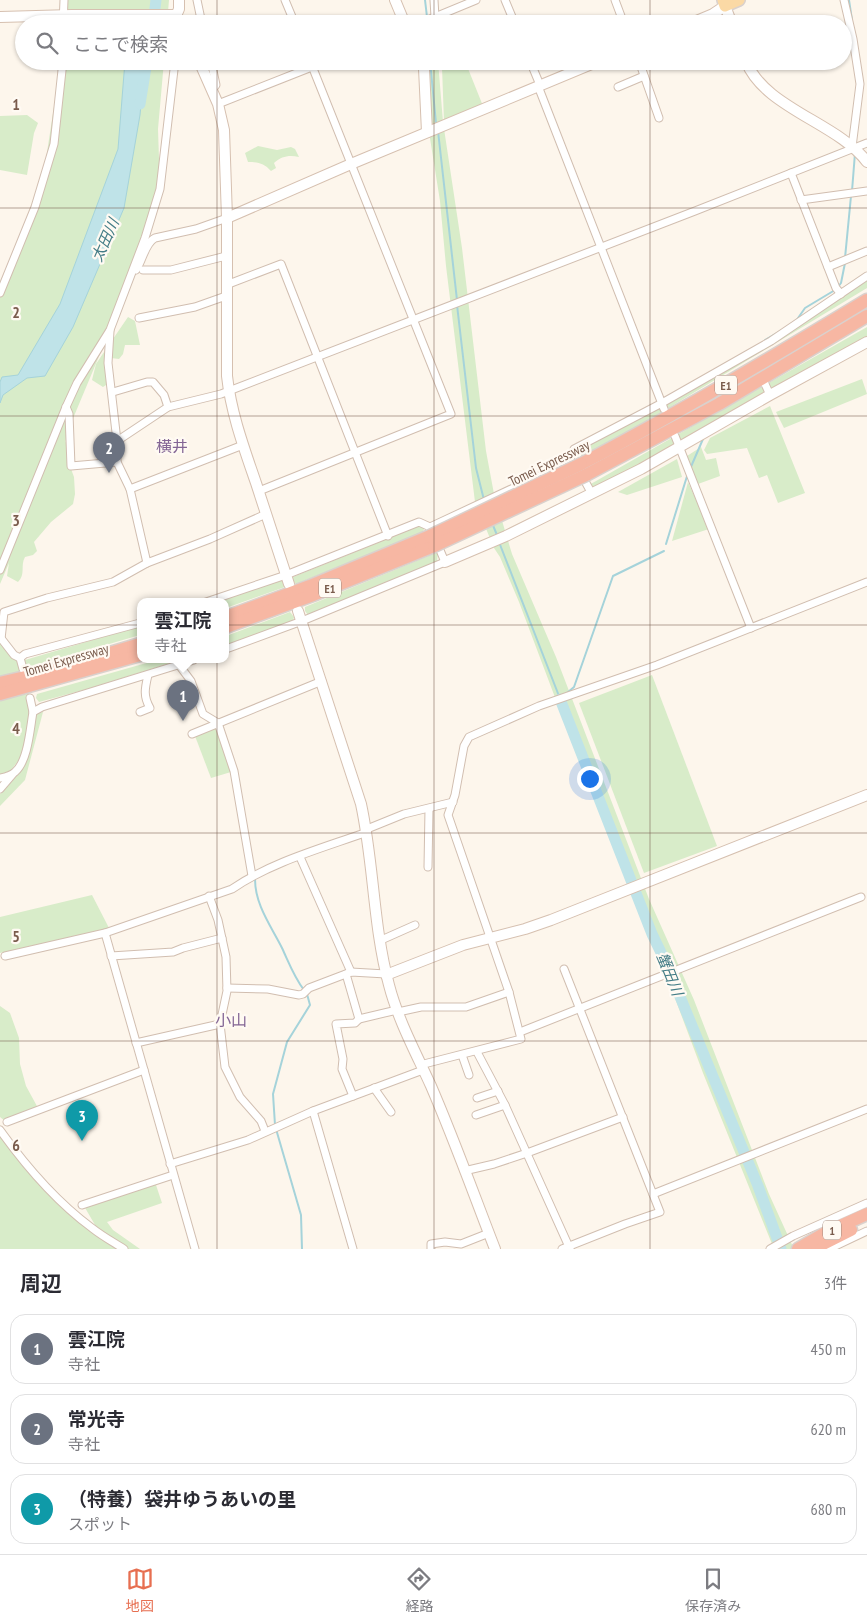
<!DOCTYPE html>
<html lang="ja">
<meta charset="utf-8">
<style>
body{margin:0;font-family:"PT Sans Narrow","Noto Sans JP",sans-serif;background:#f2f2f3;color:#2b2b33}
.you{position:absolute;left:589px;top:778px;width:18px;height:18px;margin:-12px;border:4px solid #fff;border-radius:50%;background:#1a73e8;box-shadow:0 0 0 8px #1a73e833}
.badge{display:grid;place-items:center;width:32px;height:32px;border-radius:50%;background:#e76f51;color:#fff;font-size:16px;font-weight:700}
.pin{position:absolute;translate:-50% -41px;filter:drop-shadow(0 1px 2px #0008)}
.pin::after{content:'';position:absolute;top:26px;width:18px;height:15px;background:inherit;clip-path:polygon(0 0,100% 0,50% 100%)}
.popup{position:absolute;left:137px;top:598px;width:92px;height:65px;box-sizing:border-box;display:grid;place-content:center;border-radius:10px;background:#fff;filter:drop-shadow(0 1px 4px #0005);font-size:16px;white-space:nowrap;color:#7c7c81}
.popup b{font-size:19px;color:#2b2b33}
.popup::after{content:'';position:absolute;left:50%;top:100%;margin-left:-10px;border:10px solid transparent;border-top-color:#fff}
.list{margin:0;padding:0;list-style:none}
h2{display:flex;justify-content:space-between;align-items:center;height:65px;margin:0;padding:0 20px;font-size:21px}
h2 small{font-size:16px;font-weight:400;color:#7c7c81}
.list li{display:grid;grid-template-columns:32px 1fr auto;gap:15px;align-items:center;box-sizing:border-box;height:70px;margin:0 10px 10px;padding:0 10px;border:1px solid #e1e1e2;border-radius:15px}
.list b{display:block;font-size:19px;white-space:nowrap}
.list p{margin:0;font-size:16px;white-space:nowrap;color:#7c7c81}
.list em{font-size:16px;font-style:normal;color:#7c7c81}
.icon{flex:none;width:28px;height:28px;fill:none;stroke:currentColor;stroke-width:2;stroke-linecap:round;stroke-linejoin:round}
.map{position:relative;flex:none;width:867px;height:1249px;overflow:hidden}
.search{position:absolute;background:#fff;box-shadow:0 1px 4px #0004;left:15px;right:15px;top:15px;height:55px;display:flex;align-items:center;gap:12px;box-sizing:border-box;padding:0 18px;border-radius:28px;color:#7c7c81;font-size:19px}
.sheet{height:305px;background:#fff}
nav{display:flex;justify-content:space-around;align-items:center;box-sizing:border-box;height:70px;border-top:1px solid #e1e1e2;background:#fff;font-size:14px;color:#7c7c81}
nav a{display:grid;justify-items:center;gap:2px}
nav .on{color:#e76f51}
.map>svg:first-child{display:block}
.green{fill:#d8ecc9}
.water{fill:#bfe3e8;stroke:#a5d3da}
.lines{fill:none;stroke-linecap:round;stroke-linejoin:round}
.stream{stroke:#a5d3da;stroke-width:2}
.river{stroke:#bfe3e8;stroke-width:11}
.street-casing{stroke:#d1beb0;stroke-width:9}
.secondary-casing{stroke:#d6c0b0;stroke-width:12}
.primary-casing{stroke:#dad1cd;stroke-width:14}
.highway-casing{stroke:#dad1cd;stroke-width:15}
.street{stroke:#fff;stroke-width:7}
.secondary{stroke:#fff;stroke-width:10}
.primary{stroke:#fbd9a5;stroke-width:11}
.highway{stroke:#f7b7a3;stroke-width:12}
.highway-bridge-casing{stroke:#dad1cd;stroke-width:15;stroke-linecap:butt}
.highway-bridge{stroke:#f7b7a3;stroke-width:12}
.grid{fill:none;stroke:#7a5c4d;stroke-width:1;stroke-opacity:0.55}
.labels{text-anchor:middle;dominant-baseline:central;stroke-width:4.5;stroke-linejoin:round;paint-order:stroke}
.shield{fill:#fffaf3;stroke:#a28b7f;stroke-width:1}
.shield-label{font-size:12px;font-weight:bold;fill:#7a5c4d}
.street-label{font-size:14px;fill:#7a5c4d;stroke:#fffaf3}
.water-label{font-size:15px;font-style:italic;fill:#437c86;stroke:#fffaf3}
.quarter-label{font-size:16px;fill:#846695;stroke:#fffaf3}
.grid-label{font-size:16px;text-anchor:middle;font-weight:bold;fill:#7a5c4d;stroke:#fffaf3;stroke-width:4.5;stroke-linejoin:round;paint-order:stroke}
</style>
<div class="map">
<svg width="867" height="1249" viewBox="0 0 867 1249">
<rect width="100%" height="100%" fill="#fdf6ec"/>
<g class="green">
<polygon points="63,0 169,0 167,24 62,24"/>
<path d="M61 61H164L158 129 160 189 118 311 69 428 65 443 69 435 67 458 74 477 75 494 73 504 51 522 34 542 37 551 33 555 25 557C20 566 26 574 18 582L7 576 9 563 0 584V287L42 185Z"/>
<polygon points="426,61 438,61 443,122 462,248 486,451 494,494 512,554 556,657 649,899 694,1000 769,1194 794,1249 774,1249 703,1073 661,961 559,708 519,602 500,557 494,548 475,502 446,266 440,201 429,132"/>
<polygon points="457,61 465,61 483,106 444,122 442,67"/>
<polygon points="27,115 38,123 34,133 27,175 0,170 0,116"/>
<path d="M258 146 277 150 291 147 295 149 299 157C289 155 282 156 274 163L276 168 271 171C264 163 258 162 248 162L245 153Z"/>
<polygon points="867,280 867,288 586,458 578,459 575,456 574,449 743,357"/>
<polygon points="128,317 135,321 140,345 125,345 123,354 119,359 111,358 106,385 103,387 92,380 96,364 102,355"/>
<polygon points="867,327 867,338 592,494 589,485"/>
<polygon points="862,379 867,394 784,428 776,412"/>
<polygon points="770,406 805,493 778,503 767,475 759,478 747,448 707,454 704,450 710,438"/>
<polygon points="701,447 706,460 716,458 720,476 698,484 687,456"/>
<polygon points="677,459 682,477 627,495 618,492"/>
<polygon points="688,482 709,529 672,541"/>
<polygon points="418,524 423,526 424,529 423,532 296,584 293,581 293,577 382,541"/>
<polygon points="438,552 437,562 423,569 308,615 305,611 305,607"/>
<polygon points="282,578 286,586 285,587 226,608 226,602 217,602"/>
<polygon points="290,612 294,617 293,621 226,645 226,636"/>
<polygon points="140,626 140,635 27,668 24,664 25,660"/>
<polygon points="0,636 20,658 33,709 27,749 0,785"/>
<polygon points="157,660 174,660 174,662 87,689 39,702 36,698 37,694"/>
<polygon points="652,675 717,846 644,873 579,703"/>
<path d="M43 712 25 780 0 806V794C24 773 34 745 33 714Z"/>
<polygon points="217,728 231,772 211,778 195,736"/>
<polygon points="92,895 109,928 0,953 0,917"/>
<polygon points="0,1006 10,1013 19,1038 20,1064 26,1086 38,1108 5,1121 0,1117"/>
<polygon points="0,1125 17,1154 82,1219 98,1230 84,1206 155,1182 162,1203 107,1222 113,1230 140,1249 0,1249"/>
</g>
<polygon class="water" points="125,61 145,61 140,115 124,208 73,327 45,376 27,378 3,395 0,403 0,382 2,377 18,375 60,304 118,149"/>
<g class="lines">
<g class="stream">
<polyline points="425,0 427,17"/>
<polyline points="849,0 852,20"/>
<polyline points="430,61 436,123"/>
<polyline points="438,131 457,300"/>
<polyline points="852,191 855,153"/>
<polyline points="845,258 851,196"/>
<polyline points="838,287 841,283 845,263"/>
<polyline points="457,305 476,468 484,500"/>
<polyline points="796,321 805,308 835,290"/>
<polyline points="765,340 782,330"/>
<polyline points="690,469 703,439"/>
<polyline points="492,523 497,535"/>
<polyline points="499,542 559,696"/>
<polyline points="666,544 688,473"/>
<polyline points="567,693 574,687 613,576 664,551"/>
<path d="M255 879C255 905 271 926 282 948 289 963 294 977 304 990"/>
<polyline points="275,1125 273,1094 287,1042 310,1005 307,994"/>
<polyline points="276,1129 301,1215 302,1249"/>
</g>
<g class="river">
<polyline points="153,24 156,0"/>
<polyline points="140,104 147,61"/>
<polyline points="560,699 652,934 667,965 758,1186 781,1249"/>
</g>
<defs>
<g id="street">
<polyline points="197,0 202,24"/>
<polyline points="285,0 295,24"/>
<polyline points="434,0 435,17"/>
<polyline points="505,0 515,24"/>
<polyline points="615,0 624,24"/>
<polyline points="844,0 853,39 860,84 852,147"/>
<polyline points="63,24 64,0"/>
<polyline points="418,24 476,0"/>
<polyline points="211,61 216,85 212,90"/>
<polyline points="530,61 540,85"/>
<polyline points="639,61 659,118"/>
<polyline points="538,86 664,409"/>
<polyline points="618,87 644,76"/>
<polyline points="218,104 327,61"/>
<polyline points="791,173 836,288 841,294"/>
<polyline points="801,200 867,191"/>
<polyline points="828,267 867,251"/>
<path d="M136 270C143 260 145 243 155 238L196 229 227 218"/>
<polyline points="143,270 171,270 226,256"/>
<polyline points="226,285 281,264 388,536"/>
<polyline points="0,293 35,207 54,144 63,61"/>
<polyline points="139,318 195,307 226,296"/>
<polyline points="110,331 108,363 117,441 117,462 130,489 147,563 210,539 266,514"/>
<polyline points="765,384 770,395"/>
<polyline points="113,392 147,382 153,382 164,395 168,407"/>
<polyline points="66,407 69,414 71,466 117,462"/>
<polyline points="675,436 751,628"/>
<polyline points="117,441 168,407 221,394 695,211 867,143"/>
<polyline points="581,474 592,494"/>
<polyline points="130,489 243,445"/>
<polyline points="259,491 451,414 310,61"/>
<polyline points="0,570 66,407 77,383 110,330 145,238 160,189 175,61"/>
<polyline points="206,602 286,575 419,522 430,527 569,462 574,449 662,403 771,341 867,276"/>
<polyline points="0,637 14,655 20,658 23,669"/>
<polyline points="1,639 4,612 47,598 113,582 147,563"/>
<polyline points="226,649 302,621 445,562 437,543"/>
<polyline points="20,658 25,654 140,623"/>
<polyline points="179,665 191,681 203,714 218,723 234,771 252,876"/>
<polyline points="30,698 33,712"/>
<path d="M140 712 150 708C143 696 145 688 148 675"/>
<polyline points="192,734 322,681"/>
<path d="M0 778C5 777 11 776 15 772 28 761 30 729 33 712L42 707 194 660"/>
<polyline points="0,789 12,775"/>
<polyline points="367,829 404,814 453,802"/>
<polyline points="300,857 351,972"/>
<polyline points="428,867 429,809"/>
<polyline points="209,896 218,920 226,957 227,991 220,1024 225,1067 240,1097 261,1121 265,1131"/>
<polyline points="105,933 195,1249"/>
<polyline points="379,941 415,925"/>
<path d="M5 956 105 933 232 889C271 862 323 848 367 832"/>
<polyline points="111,956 173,952 183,948 222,938"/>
<polyline points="346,974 359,1019 355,1023 336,1024 343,1059 342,1069 353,1096"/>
<polyline points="227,988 268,989 299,995 303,994 309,988 351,972 386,974"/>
<polyline points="398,1012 421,1007 466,1007 509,992"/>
<polyline points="359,1019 397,1010"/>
<polyline points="520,1032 861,897"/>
<polyline points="136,1043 220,1024"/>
<polyline points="477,1052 505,1105 570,1249"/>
<polyline points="462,1055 469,1075"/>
<polyline points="420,1065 521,1039 509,992 448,815 455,795 464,746 469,737 539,706 657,665 867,582"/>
<polyline points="374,1088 391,1112"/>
<polyline points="477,1098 498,1091"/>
<polyline points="313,1111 353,1249"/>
<polyline points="476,1115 505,1105"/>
<polyline points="7,1122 144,1070"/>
<path d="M0 1130C25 1165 57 1202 92 1228 102 1236 113 1242 124 1249"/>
<polyline points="170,1164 248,1140 313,1111 423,1070"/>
<polyline points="464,1171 494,1164 527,1153 623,1117"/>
<polyline points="653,1194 867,1109"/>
<polyline points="82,1205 173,1175"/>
<polyline points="431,1249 431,1244 445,1242 461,1244 489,1233"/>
<polyline points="562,1249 625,1224 660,1212 564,969"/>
<polyline points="770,1249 793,1236 867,1203"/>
<polyline points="829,1249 867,1231"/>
</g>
<g id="secondary">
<polyline points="395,0 405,24"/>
<polyline points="176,16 179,9 179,0"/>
<polyline points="0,17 72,15 173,15 177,17 182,24"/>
<polyline points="689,24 713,14 725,6 732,24"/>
<path d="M199 61 218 104 224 130 227 218V376C231 413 244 448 256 483 267 517 278 551 289 584"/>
<polyline points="421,61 424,68 427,132"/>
<path d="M746 61C764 108 838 123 867 162"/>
<polyline points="227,218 351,164 599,61"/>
<polyline points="445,562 506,536 641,469 770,395 867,342"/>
<path d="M298 611 361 804C374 864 373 926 389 985 398 1020 416 1053 431 1086 454 1139 474 1195 495 1249"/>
<polyline points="386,975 463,945 525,929 551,920 867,795"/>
</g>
<polyline id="primary" points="723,0 725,6 739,0"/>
<g id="highway">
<path d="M581 464C679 413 773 357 867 300"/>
<polyline points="586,475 719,404 867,316"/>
<polyline points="226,617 310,586 430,536"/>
<polyline points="226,627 313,595 434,546"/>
<polyline points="0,683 47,672 140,644"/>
<polyline points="0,694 140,655"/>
<polyline points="815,1248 851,1230"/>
<polyline points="798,1249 827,1232 867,1214"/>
</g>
</defs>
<use href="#street" class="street-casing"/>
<use href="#secondary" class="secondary-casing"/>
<use href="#primary" class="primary-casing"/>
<use href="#highway" class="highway-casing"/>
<use href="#street" class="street"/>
<use href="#secondary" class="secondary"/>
<use href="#primary" class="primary"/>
<use href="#highway" class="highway"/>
<defs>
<g id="highway-bridge">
<polyline points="430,536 581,464"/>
<polyline points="434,546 586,475"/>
</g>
</defs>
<use href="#highway-bridge" class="highway-bridge-casing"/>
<use href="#highway-bridge" class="highway-bridge"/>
</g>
<path class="grid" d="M217 0V24M434 0V24M650 0V24M217 61V1249M434 61V1249M650 61V1249M0 208H867M0 416H867M0 625H867M0 833H867M0 1041H867"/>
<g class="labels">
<g class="shield">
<rect x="715" y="375.5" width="22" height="19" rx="4"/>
<rect x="319" y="578.5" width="22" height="19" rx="4"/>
<rect x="823" y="1220.5" width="18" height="19" rx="4"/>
</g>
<g class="shield-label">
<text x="726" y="385">E1</text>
<text x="330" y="588">E1</text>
<text x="832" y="1230">1</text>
</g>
<g class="street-label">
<text transform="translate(549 463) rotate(-26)">Tomei Expressway</text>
<text transform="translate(66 660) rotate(-16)">Tomei Expressway</text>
</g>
<g class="water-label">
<text transform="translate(105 240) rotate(-66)">太田川</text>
<text transform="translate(670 974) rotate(68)">蟹田川</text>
</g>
<g class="quarter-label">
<text x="172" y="446">横井</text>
<text x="231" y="1020">小山</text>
</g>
</g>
<g class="grid-label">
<text x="16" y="110">1</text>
<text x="16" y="318">2</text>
<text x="16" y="526">3</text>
<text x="16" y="734">4</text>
<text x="16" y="942">5</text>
<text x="16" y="1151">6</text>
</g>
</svg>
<div class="you"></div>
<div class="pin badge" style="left:183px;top:721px;background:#6b7280">1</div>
<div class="popup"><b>雲江院</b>寺社</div>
<div class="pin badge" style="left:109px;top:473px;background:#6b7280">2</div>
<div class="pin badge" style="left:82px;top:1141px;background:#0f9aa8">3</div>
<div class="search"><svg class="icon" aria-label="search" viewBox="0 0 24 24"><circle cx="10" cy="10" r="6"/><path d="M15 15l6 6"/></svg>ここで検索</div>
</div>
<section class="sheet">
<h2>周辺<small>3件</small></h2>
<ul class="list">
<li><span class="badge" style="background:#6b7280">1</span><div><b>雲江院</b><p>寺社</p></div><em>450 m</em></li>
<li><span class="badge" style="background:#6b7280">2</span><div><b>常光寺</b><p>寺社</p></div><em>620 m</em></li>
<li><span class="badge" style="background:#0f9aa8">3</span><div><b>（特養）袋井ゆうあいの里</b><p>スポット</p></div><em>680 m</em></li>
</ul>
</section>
<nav>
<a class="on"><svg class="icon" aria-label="map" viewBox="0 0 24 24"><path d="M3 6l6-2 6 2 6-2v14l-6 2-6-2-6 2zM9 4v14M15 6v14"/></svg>地図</a>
<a><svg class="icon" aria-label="directions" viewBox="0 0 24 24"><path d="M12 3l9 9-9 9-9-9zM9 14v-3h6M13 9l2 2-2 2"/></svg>経路</a>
<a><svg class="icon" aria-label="saved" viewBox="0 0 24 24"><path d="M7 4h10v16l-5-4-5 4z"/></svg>保存済み</a>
</nav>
